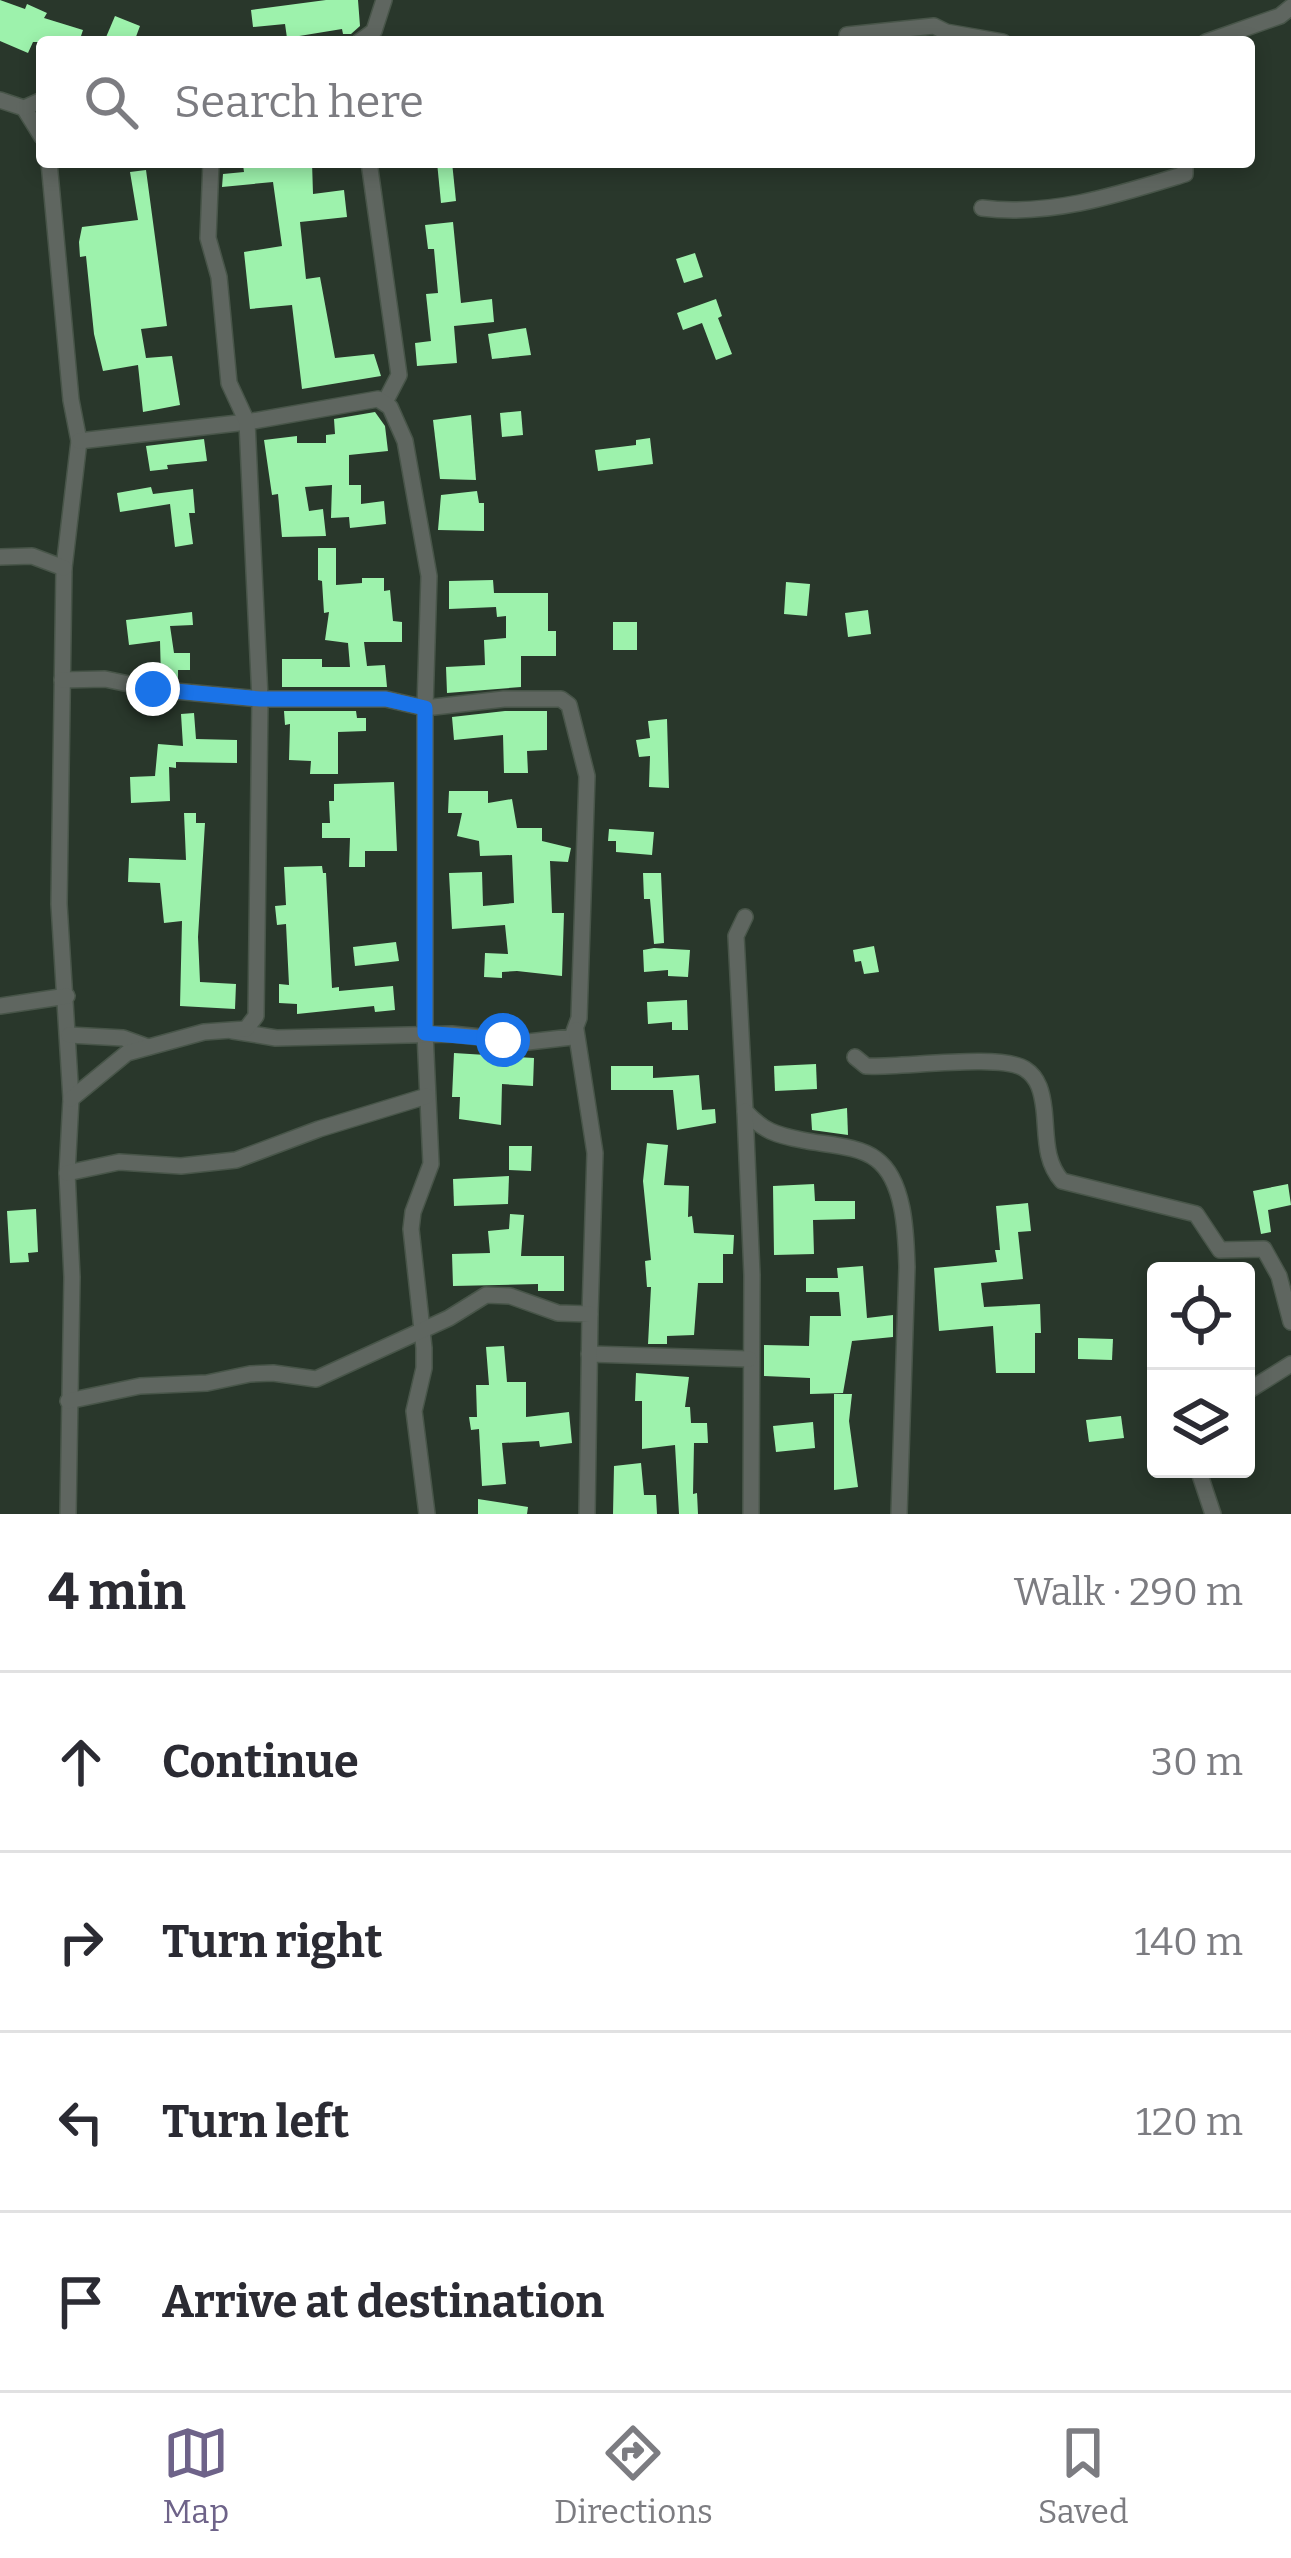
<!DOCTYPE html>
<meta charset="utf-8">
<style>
body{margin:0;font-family:Bitter,serif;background:#f2f2f3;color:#2b2b33}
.controls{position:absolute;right:36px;bottom:36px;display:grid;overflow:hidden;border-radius:12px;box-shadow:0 6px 18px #0003}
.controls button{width:108px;height:108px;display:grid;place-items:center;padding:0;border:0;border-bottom:3px solid #e1e1e2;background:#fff;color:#2b2b33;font:60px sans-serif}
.stop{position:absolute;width:36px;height:36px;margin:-27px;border:9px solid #1a73e8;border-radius:50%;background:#fff}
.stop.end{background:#1a73e8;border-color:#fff;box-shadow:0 3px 12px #0008}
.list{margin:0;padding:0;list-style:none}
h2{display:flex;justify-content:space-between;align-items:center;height:156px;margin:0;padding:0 48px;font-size:51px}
h2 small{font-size:39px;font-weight:400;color:#7c7c81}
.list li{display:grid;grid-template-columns:78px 1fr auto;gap:36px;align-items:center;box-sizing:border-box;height:180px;padding:0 48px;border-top:3px solid #e1e1e2}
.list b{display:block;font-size:45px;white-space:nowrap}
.list em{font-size:39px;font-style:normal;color:#7c7c81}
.icon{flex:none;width:66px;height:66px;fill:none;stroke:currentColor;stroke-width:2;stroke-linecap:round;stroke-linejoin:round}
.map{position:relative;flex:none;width:1291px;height:1514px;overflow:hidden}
.search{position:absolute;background:#fff;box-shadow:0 6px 18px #0003;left:36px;right:36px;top:36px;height:132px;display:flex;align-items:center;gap:30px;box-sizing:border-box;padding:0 42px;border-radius:12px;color:#7c7c81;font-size:45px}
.sheet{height:876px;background:#fff}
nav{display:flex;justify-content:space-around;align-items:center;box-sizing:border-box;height:168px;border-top:3px solid #e1e1e2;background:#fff;font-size:33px;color:#7c7c81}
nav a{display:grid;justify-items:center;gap:6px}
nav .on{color:#6e6389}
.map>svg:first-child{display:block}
.building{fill:#9df2ac}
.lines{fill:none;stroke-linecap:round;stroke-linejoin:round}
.minor-casing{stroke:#485549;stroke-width:18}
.minor{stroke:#5f6660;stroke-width:15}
.route{stroke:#1a73e8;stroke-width:15}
</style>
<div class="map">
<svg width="1291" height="1514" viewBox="0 0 1291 1514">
<rect width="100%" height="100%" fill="#29372b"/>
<g class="building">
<polygon points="0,0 25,9 27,4 47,13 44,18 83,30 79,42 33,42 28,53 0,41"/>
<polygon points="326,0 358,0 360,26 351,34 343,34 342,29 287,38 285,24 253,27 251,10"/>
<polygon points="115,16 140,26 134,42 104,42"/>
<polygon points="312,162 313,194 344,190 347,217 300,222 306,279 320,277 335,358 374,354 381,376 302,389 292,305 250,309 244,252 282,246 273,182 222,187 223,174 244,172 243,165"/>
<polygon points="437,162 452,162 456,201 441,203"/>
<polygon points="146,170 167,326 141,329 146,358 172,356 180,405 143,412 138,365 103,371 94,334 86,256 80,257 79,242 82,227 138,220 130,172"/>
<polygon points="453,222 461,303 492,299 494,322 454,326 457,363 417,366 415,343 431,341 426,294 438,293 434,249 428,249 425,225"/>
<polygon points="695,253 703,277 684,283 676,259"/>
<polygon points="716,299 722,316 718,318 732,354 716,360 702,323 683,330 677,313"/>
<polygon points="526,328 531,355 492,359 488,334"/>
<polygon points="521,411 523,435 502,437 500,413"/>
<polygon points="375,412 385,426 388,451 349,455 349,485 361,485 361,504 384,501 386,524 350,528 349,517 331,518 332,485 305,487 309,511 323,509 326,536 282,537 278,494 272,495 264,440 297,436 297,443 326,443 326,435 335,434 334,419"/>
<polygon points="471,415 476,480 440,479 433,420"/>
<polygon points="650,438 653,464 598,471 595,450 636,445 636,440"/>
<polygon points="204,439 207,461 167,465 168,469 150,471 146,446"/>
<polygon points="151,487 153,494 193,489 195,513 189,513 193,544 175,547 170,504 120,512 117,493"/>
<polygon points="477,491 479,503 484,503 484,531 438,530 441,495"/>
<polygon points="318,548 336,548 336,585 362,583 362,578 384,578 384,591 390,590 393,621 402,622 402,642 364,642 367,666 385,665 387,687 282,687 282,659 322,659 322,667 350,667 348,643 325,640 329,612 324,613 322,581 318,580"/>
<polygon points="493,580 494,593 548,593 548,631 556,631 556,656 521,656 521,687 447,693 446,667 485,665 484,640 506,638 506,616 497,617 496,607 449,609 449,581"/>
<polygon points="786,582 810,584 807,616 784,614"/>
<polygon points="868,610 871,634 848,637 845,613"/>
<polygon points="192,612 193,625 170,626 174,653 190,653 190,670 178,670 178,679 161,678 160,641 129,645 126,620"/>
<rect x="613" y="622" width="24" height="28"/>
<polygon points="284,711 356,711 357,718 366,718 366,731 338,732 338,774 310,774 311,761 289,760 290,724 285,725"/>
<polygon points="505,711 547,711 547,750 527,751 528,773 504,773 503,735 454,740 452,717"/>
<polygon points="194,713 196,739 237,740 237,763 176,762 176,768 169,767 170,801 131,803 130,777 155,776 158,744 183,746 181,714"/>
<polygon points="667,719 669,788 649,787 650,756 639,757 636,740 650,738 648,721"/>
<polygon points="394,782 397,851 365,851 365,867 349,867 350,838 322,838 322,823 330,823 329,801 334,801 334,784"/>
<polygon points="449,791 488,791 488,803 512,799 517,828 542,828 542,841 571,848 568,862 550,861 552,913 564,913 562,976 517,971 502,972 502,978 484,977 485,953 508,954 505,925 452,929 449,873 482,872 483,906 514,903 512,855 480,856 479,841 457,836 462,813 448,813"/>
<polygon points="184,813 196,813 196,823 205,823 198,937 200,982 236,984 235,1009 180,1006 182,921 164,923 160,883 128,882 129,858 186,860"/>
<polygon points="609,829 654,832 652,855 616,852 616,841 608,841"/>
<polygon points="322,866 323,873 326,873 332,988 339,987 339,991 393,986 395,1010 375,1012 374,1006 297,1014 297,1004 279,1003 279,984 289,985 286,924 277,925 275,906 286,905 284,867"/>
<polygon points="643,873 661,873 664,943 654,944 650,899 644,899"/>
<polygon points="396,942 399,961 355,966 353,947"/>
<polygon points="874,946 879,972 864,974 861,961 855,962 853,950"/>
<polygon points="654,948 690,950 688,977 668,976 668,970 644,972 643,950"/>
<polygon points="687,1000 688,1030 672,1030 672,1022 648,1024 647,1002"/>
<polygon points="454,1053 534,1058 533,1086 502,1084 501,1125 459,1119 460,1097 452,1097"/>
<polygon points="816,1064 817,1089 775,1091 774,1066"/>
<polygon points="611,1066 653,1066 653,1078 699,1075 702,1110 715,1109 716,1123 677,1130 673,1090 611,1090"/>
<polygon points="847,1108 848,1135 812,1130 811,1114"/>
<polygon points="647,1143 668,1145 664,1185 689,1186 688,1217 692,1216 694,1233 734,1235 733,1254 723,1254 723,1283 698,1283 694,1335 667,1336 667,1344 648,1344 651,1287 647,1287 645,1261 651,1260 643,1181"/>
<polygon points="509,1146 532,1146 531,1171 509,1170"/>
<polygon points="509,1176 508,1204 454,1206 453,1179"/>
<polygon points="814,1184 815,1201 855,1201 855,1219 813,1220 814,1254 774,1255 773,1186"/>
<polygon points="1288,1184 1291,1205 1268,1210 1271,1232 1261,1234 1253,1191"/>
<polygon points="1028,1203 1031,1231 1018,1232 1023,1279 981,1283 984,1307 1040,1304 1041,1333 1035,1333 1035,1373 996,1373 993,1326 939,1331 934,1268 997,1262 995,1250 1000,1250 996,1206"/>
<polygon points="36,1209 38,1252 28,1253 29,1262 10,1263 7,1211"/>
<polygon points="510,1214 524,1215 521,1256 564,1256 564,1291 538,1291 538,1284 453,1286 452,1254 490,1253 488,1231 509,1229"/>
<polygon points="863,1266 867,1318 893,1315 893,1337 852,1341 843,1393 810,1394 810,1378 764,1376 764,1345 809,1346 810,1316 841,1316 839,1292 806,1292 806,1278 838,1278 837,1268"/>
<polygon points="1078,1338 1113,1339 1112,1360 1078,1359"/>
<polygon points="504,1346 507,1382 526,1382 526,1417 569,1412 572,1443 540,1447 539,1441 502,1443 506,1484 482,1486 479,1429 471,1430 469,1417 477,1417 476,1385 489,1385 486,1347"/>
<polygon points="636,1373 689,1377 685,1407 690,1407 691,1423 707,1423 708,1443 694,1443 693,1494 697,1493 698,1514 679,1514 675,1445 642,1449 642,1401 635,1401"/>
<polygon points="834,1394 852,1394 849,1421 858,1487 834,1490"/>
<polygon points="1121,1416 1124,1438 1089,1442 1086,1420"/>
<polygon points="813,1422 815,1448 776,1452 773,1426"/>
<polygon points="641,1463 644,1495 656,1495 657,1514 613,1514 614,1466"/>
<polygon points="478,1499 528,1507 527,1514 478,1514"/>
</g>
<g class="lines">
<defs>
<g id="minor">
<polyline points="847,35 934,26 946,32 1003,42"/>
<polyline points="359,42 374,31 384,0"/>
<polyline points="1206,42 1280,16 1291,7"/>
<polyline points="0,100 24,108 42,137"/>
<polyline points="24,108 42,100"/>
<polyline points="49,162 71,400 79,441 64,568 59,904 71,1099 67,1173 72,1277 68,1514"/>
<polyline points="369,162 399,375 385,402"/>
<path d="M982 208C1051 217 1120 194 1185 174V162"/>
<polyline points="79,441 247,422 378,399 390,407 405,441 429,576 425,708 425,1033 431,1164 413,1212 411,1229 424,1348 424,1368 414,1411 427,1514"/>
<polyline points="0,557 32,556 64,568"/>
<polyline points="62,680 105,679 153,689 260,699 386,699 425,708 504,699 561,699 569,705 587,776 579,1018 572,1037 528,1042 452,1034 276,1038 233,1031"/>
<path d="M745 917 736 936 745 1111C763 1131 776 1135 802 1140 825 1145 858 1145 876 1159 905 1180 906 1235 907 1267L899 1514"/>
<polyline points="0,1006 67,996"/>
<polyline points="576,1030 595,1153 590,1314"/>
<polyline points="69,1035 123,1038 148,1047"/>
<path d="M855 1057 866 1066C901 1068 1001 1053 1025 1069 1039 1078 1042 1093 1044 1109 1047 1135 1044 1161 1062 1181L1196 1214 1220 1250 1264 1249 1279 1276 1291 1322"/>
<polyline points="71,1099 127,1053 204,1032 246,1029 256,1016 260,699 247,422 229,383 219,277 208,238 211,162"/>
<polyline points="745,1111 752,1275 751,1514"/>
<polyline points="67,1173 119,1162 181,1166 236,1160 319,1129 427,1096"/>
<polyline points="589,1354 749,1359"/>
<polyline points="1246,1392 1291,1364"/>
<polyline points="68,1401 140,1386 207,1383 250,1374 273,1373 316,1379 449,1318 486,1295 510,1296 558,1313 590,1314 587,1514"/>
<polyline points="1198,1469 1213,1514"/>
</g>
</defs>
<use href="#minor" class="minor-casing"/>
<use href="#minor" class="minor"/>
</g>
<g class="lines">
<polyline class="route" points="153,689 260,699 386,699 425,708 425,1033 503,1040"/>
</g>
</svg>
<div class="controls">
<button><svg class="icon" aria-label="locate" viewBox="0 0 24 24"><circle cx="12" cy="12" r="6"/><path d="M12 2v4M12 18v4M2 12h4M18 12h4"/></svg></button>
<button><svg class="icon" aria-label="layers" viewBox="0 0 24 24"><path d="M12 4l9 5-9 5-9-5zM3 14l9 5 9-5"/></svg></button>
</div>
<div class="stop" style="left:503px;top:1040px"></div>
<div class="stop end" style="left:153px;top:689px"></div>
<div class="search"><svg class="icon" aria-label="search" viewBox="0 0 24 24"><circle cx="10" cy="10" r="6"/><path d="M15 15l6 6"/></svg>Search here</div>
</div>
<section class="sheet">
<h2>4 min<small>Walk · 290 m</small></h2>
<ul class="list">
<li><svg class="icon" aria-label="ahead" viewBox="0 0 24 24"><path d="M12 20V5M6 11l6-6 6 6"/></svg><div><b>Continue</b></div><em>30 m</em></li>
<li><svg class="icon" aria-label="right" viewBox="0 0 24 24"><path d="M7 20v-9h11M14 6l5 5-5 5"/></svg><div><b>Turn right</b></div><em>140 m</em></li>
<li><svg class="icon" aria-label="left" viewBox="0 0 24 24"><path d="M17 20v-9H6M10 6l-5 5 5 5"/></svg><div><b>Turn left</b></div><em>120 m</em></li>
<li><svg class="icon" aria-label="arrive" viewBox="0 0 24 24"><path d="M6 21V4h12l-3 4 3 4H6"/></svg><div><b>Arrive at destination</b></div></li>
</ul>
</section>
<nav>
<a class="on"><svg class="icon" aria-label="map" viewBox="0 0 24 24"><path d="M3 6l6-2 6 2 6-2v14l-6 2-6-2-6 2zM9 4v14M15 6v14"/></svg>Map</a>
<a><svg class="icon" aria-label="directions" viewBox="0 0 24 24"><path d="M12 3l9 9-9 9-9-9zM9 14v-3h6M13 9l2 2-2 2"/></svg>Directions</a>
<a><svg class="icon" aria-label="saved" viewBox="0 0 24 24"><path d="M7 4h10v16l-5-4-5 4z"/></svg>Saved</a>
</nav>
